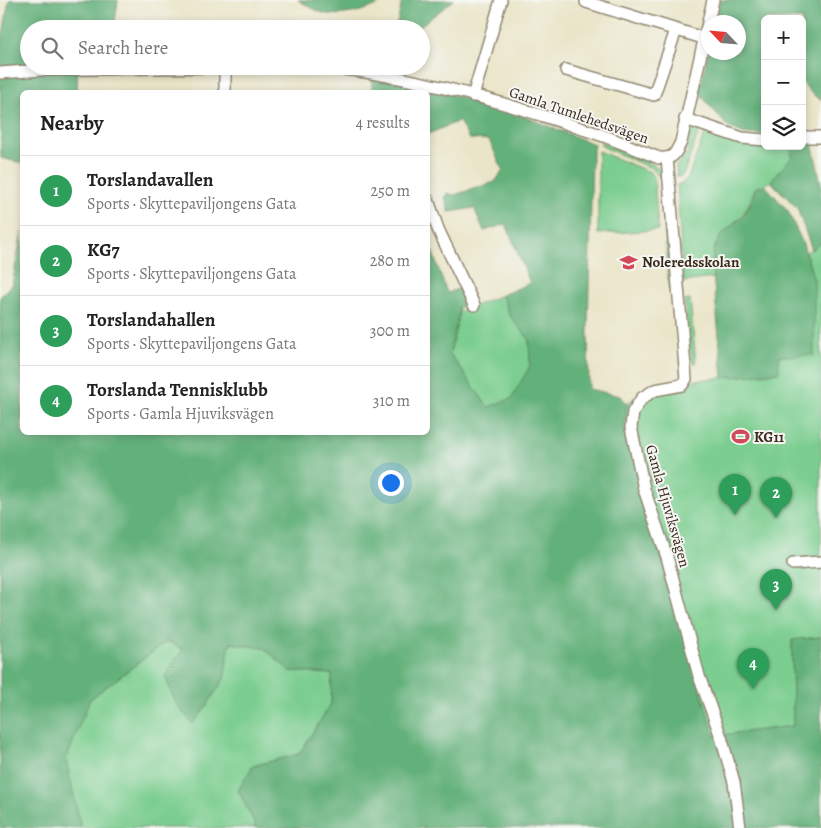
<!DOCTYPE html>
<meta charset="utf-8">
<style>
body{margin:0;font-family:Alegreya,serif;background:#f6f6f6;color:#222}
.controls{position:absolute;right:15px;top:15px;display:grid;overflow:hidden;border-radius:8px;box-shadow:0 2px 8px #0003}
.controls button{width:45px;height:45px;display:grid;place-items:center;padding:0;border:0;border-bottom:1px solid #e0e0e0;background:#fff;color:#222;font:25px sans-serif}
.compass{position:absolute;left:701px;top:15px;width:45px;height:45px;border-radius:50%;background:#fff;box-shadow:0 2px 8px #0003;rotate:296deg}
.you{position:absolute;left:390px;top:482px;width:18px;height:18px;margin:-12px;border:4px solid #fff;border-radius:50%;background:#1a73e8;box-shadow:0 0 0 8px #1a73e833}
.badge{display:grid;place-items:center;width:32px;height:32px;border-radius:50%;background:#0f766e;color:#fff;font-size:16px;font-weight:700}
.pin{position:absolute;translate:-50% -41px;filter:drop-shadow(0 1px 2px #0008)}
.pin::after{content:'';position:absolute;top:26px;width:18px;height:15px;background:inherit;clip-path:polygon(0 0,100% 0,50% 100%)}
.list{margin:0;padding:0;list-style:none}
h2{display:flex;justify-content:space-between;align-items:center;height:65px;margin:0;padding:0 20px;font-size:21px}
h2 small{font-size:16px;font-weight:400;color:#767676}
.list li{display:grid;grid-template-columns:32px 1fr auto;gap:15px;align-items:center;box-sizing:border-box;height:70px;padding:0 20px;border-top:1px solid #e0e0e0}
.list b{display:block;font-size:19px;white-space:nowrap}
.list p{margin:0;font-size:16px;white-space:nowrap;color:#767676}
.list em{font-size:16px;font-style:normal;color:#767676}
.icon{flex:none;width:28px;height:28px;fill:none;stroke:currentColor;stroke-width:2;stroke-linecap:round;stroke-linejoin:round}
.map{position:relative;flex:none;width:821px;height:828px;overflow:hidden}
.search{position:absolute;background:#fff;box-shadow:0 2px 8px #0003;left:20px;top:20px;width:410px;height:55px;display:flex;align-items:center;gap:12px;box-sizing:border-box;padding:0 18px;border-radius:28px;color:#767676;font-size:19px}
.panel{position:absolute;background:#fff;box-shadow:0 2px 8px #0003;left:20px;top:90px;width:410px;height:345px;border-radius:8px}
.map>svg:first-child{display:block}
.green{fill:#7bce90;stroke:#5b7c57}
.forest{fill:#64b17a;stroke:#506e4c}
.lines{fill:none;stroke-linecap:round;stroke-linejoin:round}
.minor-casing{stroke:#928873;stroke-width:14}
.minor{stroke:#fff;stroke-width:11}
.labels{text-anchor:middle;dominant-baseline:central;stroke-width:4;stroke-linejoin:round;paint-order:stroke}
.street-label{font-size:15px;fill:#3b2a1e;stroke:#f6f6f2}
.poi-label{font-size:15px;font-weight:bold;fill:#3b2a1e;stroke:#f6f6f2;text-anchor:start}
</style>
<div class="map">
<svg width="821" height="828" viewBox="0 0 821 828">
<rect width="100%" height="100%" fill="#f6f6f2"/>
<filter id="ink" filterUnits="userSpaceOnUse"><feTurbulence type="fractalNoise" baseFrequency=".02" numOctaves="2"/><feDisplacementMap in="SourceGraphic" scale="10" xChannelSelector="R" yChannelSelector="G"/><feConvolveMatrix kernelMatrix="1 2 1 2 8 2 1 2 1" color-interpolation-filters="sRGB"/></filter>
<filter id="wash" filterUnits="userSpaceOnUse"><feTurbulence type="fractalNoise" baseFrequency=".0096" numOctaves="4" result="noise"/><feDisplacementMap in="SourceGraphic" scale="20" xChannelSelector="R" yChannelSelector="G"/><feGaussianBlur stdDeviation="1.12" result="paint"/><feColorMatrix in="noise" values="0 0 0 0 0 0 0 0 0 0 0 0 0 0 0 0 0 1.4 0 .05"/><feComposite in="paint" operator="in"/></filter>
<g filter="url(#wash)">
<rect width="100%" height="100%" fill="#eae5c8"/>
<g class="green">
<polygon points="694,128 699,128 699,132 684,173 682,176 677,177 676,166 688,152 690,132"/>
<path d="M704 130 746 145 796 146 788 184 784 195 770 181 765 185 755 188C751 202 746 213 735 222 731 226 724 231 721 236 712 248 712 263 713 278L683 282 677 185 683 183 688 177 705 133Z"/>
<path d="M600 142C612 147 654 161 661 171 662 173 663 175 663 178H660L653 169 603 147Z"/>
<polygon points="598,151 650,172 654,176 658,230 598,234"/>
<polygon points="662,187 664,187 674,288 669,289"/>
<polygon points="821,242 821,637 792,640 793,726 714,736 624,428 627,404 647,387 677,382 778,372 778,356 814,280 805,253"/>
<polygon points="502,295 510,316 529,339 531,366 511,399 488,407 450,354 459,312"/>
<polygon points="690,300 696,363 692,363 684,301"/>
<polygon points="167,641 183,649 192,723 206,707 224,679 230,643 264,648 290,671 332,674 331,704 299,754 253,766 239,790 255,824 254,828 81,828 65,760 90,699"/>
</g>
<g class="forest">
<polygon points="9,0 118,0 114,29 29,29 29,66 78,66 77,92 22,92 22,163 1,158 0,51"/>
<path d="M298 0H384C374 10 341 17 327 14 317 12 307 5 298 0Z"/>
<polygon points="402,0 454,0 416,29 393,29 398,20"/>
<polygon points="720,0 821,0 821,100 812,94 802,82 802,19 765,19 765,134 745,134 728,127 699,93 708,52 738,52 738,22 715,22"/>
<polygon points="372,76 461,97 510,111 594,144 592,156 588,331 589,389 620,396 627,404 624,429 714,736 793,726 792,640 821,637 821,828 254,828 255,824 238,790 253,766 299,754 331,704 332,674 290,671 264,648 230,643 224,679 206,707 193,724 176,704 165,676 183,649 167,641 90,699 66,760 81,828 0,828 0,297 12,285 22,232 22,432 428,432 428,239 447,293 458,289 462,289 466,298 464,304 458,309 459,312 450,354 488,407 511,399 530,366 529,339 510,316 502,295 530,283 506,224 484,231 474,208 449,212 445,197 447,193 454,195 495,182 503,170 489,140 469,139 459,121 428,134 428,92 372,92"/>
<polygon points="812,142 821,184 821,242 812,250 797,208 771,180 792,157 791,146 802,146 802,143"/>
<polygon points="765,185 788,211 803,244 814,280 814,355 779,356 779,372 723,378 712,264 714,249 721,235 744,215 752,201 755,188"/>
</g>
</g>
<g filter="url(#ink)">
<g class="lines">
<defs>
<g id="minor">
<polyline points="586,2 703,38"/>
<path d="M317 66C414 75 507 103 598 134 619 141 638 150 659 158 673 159 675 155 681 142L713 0"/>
<polyline points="225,68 225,92"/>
<polyline points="566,70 654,95 676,30"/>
<polyline points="0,73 41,70 282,66"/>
<polyline points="473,96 501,0"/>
<polyline points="685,119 742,138 765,140"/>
<polyline points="802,137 821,137"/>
<polyline points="667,158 686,379 682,385 655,390 642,398 633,412 631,427 644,489 667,557 699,676 721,737 734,782 740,828"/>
<polyline points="428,200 438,229 474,305"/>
<polyline points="793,564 821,562"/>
</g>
</defs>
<use href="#minor" class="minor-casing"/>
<use href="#minor" class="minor"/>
</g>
</g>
<defs>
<symbol id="school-bare" viewBox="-9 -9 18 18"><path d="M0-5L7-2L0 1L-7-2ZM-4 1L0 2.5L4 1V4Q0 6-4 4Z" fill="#d1495b" stroke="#f6f6f2" stroke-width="2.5" paint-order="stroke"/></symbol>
<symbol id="stadium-bare" viewBox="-9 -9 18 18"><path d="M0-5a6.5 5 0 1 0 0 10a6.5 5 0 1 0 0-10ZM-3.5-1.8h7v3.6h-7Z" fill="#d1495b" stroke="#f6f6f2" stroke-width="2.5" paint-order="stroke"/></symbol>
</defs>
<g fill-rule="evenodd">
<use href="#school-bare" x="616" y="250" width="25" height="25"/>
<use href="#stadium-bare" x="728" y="424" width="25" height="25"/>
</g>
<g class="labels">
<g class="street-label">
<text transform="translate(579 115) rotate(19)">Gamla Tumlehedsvägen</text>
<text transform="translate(668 506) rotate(74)">Gamla Hjuviksvägen</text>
</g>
<g class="poi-label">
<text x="642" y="262">Noleredsskolan</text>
<text x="754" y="437">KG11</text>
</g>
</g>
</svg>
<div class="controls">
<button>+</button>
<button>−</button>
<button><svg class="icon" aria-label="layers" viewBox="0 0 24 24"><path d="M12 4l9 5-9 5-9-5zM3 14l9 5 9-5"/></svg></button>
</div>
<svg class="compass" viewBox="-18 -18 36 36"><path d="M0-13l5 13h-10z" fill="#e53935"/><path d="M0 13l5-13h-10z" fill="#767676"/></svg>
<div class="you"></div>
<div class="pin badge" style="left:735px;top:515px;background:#2e9e5b">1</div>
<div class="pin badge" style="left:776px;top:518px;background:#2e9e5b">2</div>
<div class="pin badge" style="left:776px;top:610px;background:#2e9e5b">3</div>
<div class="pin badge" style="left:753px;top:689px;background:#2e9e5b">4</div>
<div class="search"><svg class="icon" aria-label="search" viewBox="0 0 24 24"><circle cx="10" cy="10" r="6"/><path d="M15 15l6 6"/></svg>Search here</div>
<section class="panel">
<h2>Nearby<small>4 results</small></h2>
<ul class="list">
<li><span class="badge" style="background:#2e9e5b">1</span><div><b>Torslandavallen</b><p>Sports · Skyttepaviljongens Gata</p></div><em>250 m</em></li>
<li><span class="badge" style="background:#2e9e5b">2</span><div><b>KG7</b><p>Sports · Skyttepaviljongens Gata</p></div><em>280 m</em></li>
<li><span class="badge" style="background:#2e9e5b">3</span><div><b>Torslandahallen</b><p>Sports · Skyttepaviljongens Gata</p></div><em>300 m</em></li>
<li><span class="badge" style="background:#2e9e5b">4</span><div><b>Torslanda Tennisklubb</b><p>Sports · Gamla Hjuviksvägen</p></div><em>310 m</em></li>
</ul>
</section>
</div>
